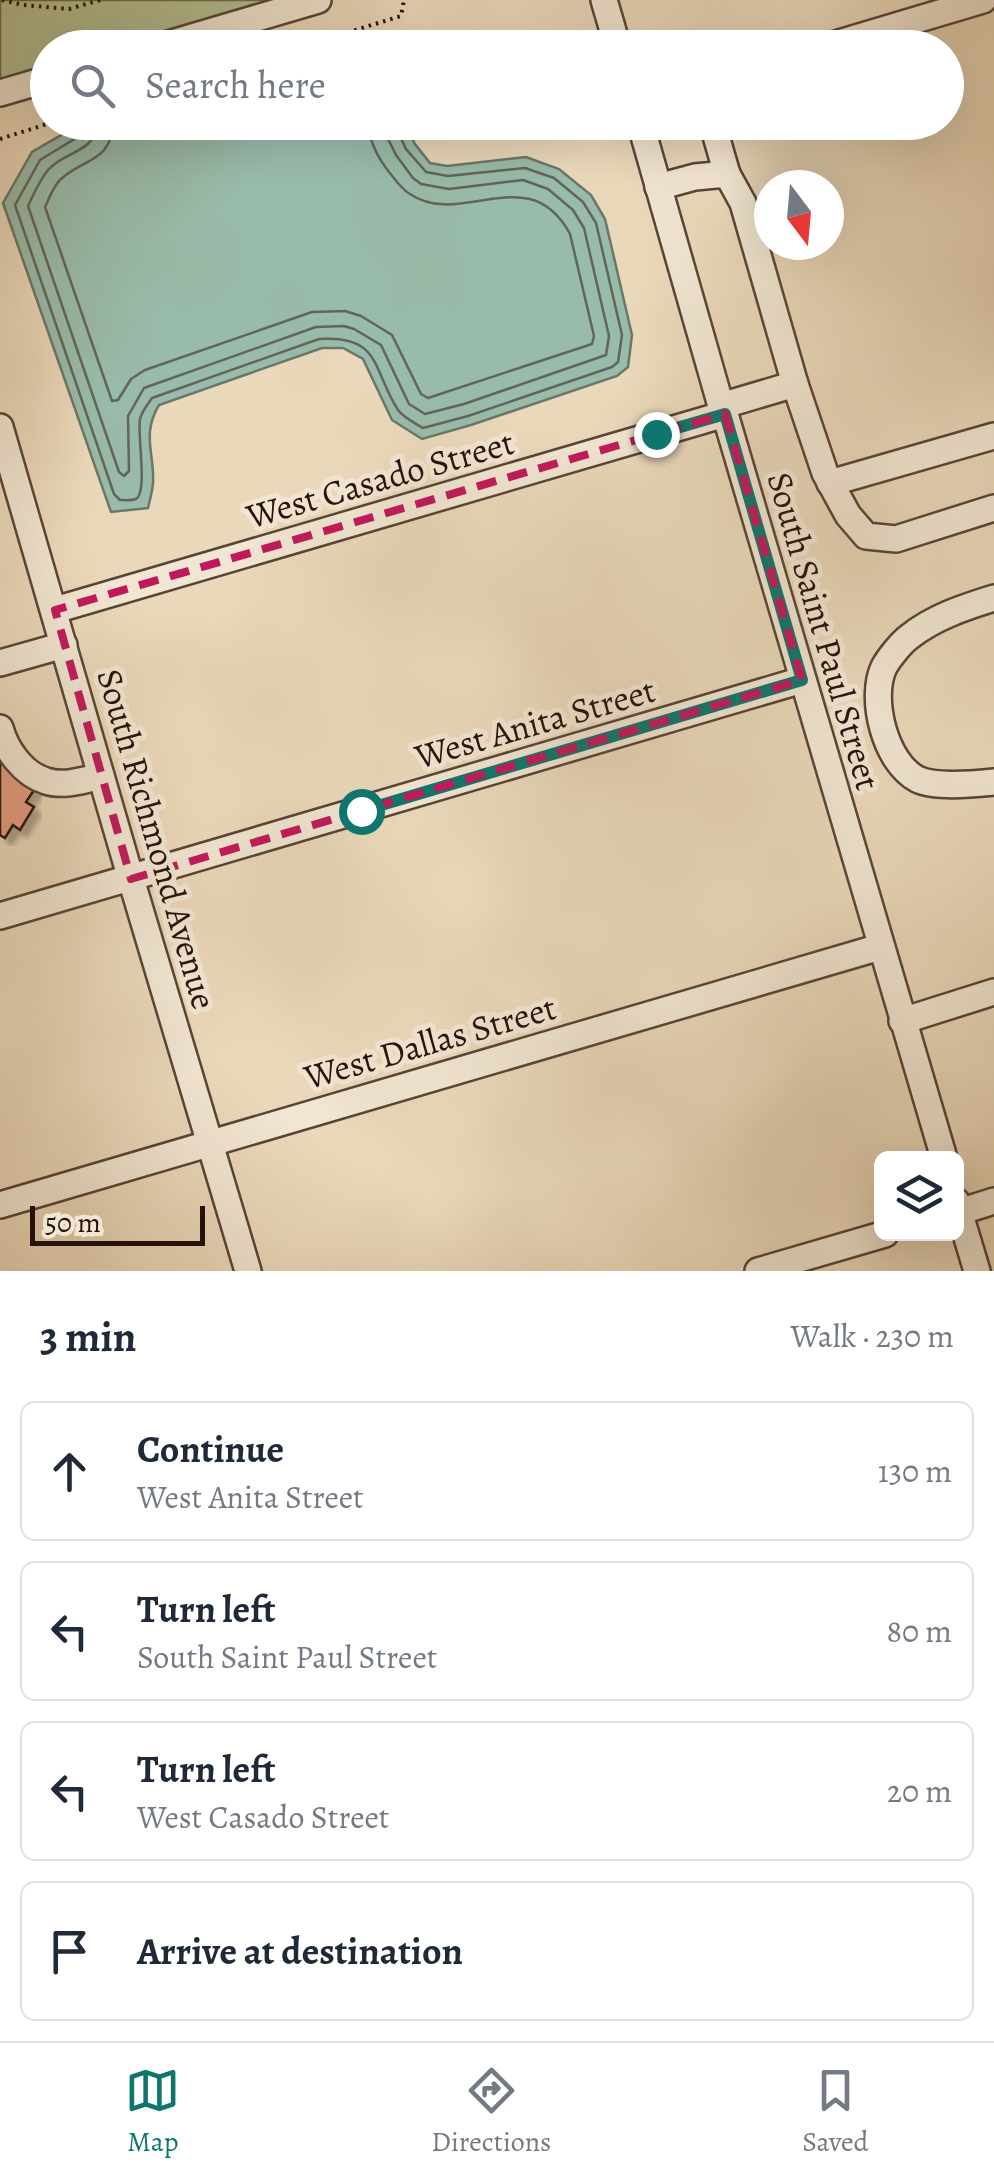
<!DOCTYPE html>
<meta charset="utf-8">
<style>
body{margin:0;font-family:Alegreya,serif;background:#f6f6f7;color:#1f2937}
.controls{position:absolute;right:30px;bottom:30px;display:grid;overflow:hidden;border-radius:15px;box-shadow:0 10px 40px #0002}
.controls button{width:90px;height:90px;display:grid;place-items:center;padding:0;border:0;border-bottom:2px solid #e0e1e3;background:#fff;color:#1f2937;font:50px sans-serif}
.compass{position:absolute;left:754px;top:170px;width:90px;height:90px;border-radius:50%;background:#fff;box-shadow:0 10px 40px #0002;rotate:164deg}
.scale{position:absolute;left:30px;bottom:25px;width:175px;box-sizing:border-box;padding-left:10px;border:5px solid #27120a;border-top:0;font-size:28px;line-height:35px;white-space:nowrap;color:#27120a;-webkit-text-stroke:8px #f1e6d2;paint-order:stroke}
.stop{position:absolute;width:30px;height:30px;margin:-22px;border:8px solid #0f766e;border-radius:50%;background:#fff}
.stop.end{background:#0f766e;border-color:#fff;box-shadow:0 2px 10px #0008}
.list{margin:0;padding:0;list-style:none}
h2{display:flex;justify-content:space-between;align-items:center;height:130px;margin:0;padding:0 40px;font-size:42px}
h2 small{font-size:32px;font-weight:400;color:#747a83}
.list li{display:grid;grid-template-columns:65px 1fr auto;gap:30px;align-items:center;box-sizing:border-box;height:140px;margin:0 20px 20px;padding:0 20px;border:2px solid #e0e1e3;border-radius:15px}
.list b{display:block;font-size:38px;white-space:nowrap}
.list p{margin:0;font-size:32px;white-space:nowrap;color:#747a83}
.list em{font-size:32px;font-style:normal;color:#747a83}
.icon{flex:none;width:55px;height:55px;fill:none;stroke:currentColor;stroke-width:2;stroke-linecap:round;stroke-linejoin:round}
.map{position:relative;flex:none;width:994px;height:1271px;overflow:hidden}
.search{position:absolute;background:#fff;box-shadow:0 10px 40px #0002;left:30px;right:30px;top:30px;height:110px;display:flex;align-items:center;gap:25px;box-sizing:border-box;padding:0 35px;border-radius:55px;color:#747a83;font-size:38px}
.sheet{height:770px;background:#fff}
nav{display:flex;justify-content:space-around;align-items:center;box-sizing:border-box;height:140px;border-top:2px solid #e0e1e3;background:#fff;font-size:28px;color:#747a83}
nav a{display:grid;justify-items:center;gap:5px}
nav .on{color:#0f766e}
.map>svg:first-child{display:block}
.green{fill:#b3bf92;stroke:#6d684e;stroke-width:2.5}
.water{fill:#9ba;stroke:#6b776a;stroke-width:2.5}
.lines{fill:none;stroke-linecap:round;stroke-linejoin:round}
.shore{stroke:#60665a;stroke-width:2.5}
.building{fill:#e49c80;stroke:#27120a;stroke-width:2.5;filter:url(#shadow)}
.minor-casing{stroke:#584436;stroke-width:30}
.path{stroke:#27120a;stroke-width:4;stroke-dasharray:2.5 5;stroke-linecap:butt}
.minor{stroke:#f1e6d2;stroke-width:25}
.route{stroke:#0f766e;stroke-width:12}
.marked{fill:none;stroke:#c2185b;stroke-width:8;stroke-dasharray:20 12;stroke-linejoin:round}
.labels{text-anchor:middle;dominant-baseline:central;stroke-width:10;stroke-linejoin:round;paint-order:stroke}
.street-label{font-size:35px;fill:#27120a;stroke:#f1e6d2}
</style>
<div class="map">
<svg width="994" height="1271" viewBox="0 0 994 1271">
<defs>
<filter id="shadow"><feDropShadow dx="7" dy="7" stdDeviation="2.5" flood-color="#0004"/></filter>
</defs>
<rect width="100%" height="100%" fill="#ead8ba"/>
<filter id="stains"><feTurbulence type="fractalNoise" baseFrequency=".002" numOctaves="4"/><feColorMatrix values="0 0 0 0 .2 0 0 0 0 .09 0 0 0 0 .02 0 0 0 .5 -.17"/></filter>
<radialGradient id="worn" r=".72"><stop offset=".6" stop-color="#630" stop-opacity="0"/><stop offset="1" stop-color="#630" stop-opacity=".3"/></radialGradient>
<polygon class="green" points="0,0 315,0 154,47 48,48 47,79 0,93"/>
<path class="water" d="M89 122 404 123 415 144 430 163 447 166 526 157 559 169 591 195 605 219 632 335 628 367 617 376 471 425 422 439 392 420 363 359 343 348H322L159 405C141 435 155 454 153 484 152 492 150 500 148 508L111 512 3 203 32 152 77 126Z"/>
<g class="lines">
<g class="shore">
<path d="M86 122 85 129 81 135 40 160 15 205 114 494 120 500C125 500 131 501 136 499 148 492 137 435 140 419 142 411 148 404 152 398L319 339C382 335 372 370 398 410 404 418 415 423 423 428L468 416 612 367 618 362 622 335 596 223 583 202 554 178 525 168 448 176 426 172 406 149 397 130 396 122"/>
<path d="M98 122C96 153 64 151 48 170 40 180 33 195 28 206L119 472 124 476 129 471 128 416 144 388 316 327 344 326 354 329 381 345 409 404 425 414 464 404 606 355 609 336 584 228 573 210 548 189 523 180 449 189 421 184 413 178 396 155 385 133 383 122"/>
<path d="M113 122C112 162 84 158 61 179 54 185 49 198 45 207L112 401 118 400 131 379 145 370 312 312 345 311 361 316 392 335 421 394 428 398 592 344 594 336 570 234C529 158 461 229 410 194 401 189 395 179 389 172 378 158 369 140 368 122"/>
</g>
</g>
<polygon class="building" points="0,760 38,784 26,802 34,807 20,830 13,825 5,838 0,835"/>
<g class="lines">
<defs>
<g id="minor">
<polyline points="604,0 618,48"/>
<polyline points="155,48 318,0"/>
<polyline points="822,48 983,0"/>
<polyline points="0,93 48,79"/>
<polyline points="640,122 721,406 725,414 944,1158"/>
<polyline points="712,122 727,174"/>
<polyline points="658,187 695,177 727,174 743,203 795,384 825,473 848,515 866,536 896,539 994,508"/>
<polyline points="721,406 795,384"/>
<polyline points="0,427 131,879 248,1271"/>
<polyline points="830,483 994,436"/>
<path d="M994 598C965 607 934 617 909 637 901 643 889 658 884 667 869 698 885 762 917 779 935 788 973 784 994 782"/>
<polyline points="55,610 725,414"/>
<polyline points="0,663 64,645"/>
<path d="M0 728C6 750 23 774 46 781 63 787 84 780 101 776"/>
<polyline points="0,916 802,680"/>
<polyline points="902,1021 994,992"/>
<polyline points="956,1201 977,1271"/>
<polyline points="0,1205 880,947"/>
<polyline points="956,1213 994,1201"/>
<polyline points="758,1271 885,1234"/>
</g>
</defs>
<use href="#minor" class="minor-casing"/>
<g class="path">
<polyline points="2,0 23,5 69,9 100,0"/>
<polyline points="297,48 401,16 404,0"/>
<polyline points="0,139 53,122"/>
</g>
<use href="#minor" class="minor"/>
</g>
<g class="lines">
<polyline class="route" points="361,811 802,680 725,414 656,434"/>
</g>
<path class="marked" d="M725 414 802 680 131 879 55 610Z"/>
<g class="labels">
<g class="street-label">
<text transform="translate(380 479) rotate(-16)">West Casado Street</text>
<text transform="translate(824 631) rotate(74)">South Saint Paul Street</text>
<text transform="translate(535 723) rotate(-16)">West Anita Street</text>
<text transform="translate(157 839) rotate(74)">South Richmond Avenue</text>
<text transform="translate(430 1042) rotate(-16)">West Dallas Street</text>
</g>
</g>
<rect width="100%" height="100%" filter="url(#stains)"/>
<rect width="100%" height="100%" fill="url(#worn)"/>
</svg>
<div class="controls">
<button><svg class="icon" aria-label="layers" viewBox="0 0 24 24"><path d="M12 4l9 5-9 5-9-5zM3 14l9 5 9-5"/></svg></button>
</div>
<svg class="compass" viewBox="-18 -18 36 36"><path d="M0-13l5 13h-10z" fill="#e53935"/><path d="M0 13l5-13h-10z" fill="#747a83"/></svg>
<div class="scale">50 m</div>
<div class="stop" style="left:361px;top:811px"></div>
<div class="stop end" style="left:656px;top:434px"></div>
<div class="search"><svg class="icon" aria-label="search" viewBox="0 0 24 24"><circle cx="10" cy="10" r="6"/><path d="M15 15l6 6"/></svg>Search here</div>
</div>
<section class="sheet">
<h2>3 min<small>Walk · 230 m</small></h2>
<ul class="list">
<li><svg class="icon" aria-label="ahead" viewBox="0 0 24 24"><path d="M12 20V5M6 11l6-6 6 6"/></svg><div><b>Continue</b><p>West Anita Street</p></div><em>130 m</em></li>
<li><svg class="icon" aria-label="left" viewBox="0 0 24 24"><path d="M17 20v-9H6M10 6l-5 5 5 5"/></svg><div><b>Turn left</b><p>South Saint Paul Street</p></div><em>80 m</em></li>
<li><svg class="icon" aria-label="left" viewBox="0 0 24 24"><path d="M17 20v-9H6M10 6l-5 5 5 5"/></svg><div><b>Turn left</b><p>West Casado Street</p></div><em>20 m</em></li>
<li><svg class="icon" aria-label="arrive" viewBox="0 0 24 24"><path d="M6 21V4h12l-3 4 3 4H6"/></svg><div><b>Arrive at destination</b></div></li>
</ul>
</section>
<nav>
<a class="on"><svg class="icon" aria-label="map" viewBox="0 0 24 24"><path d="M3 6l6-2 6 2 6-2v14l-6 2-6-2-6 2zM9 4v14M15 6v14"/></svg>Map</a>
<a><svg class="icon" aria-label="directions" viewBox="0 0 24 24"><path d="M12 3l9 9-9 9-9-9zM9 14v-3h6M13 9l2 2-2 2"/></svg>Directions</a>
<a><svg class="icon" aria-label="saved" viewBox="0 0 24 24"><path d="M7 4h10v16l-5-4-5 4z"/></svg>Saved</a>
</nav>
